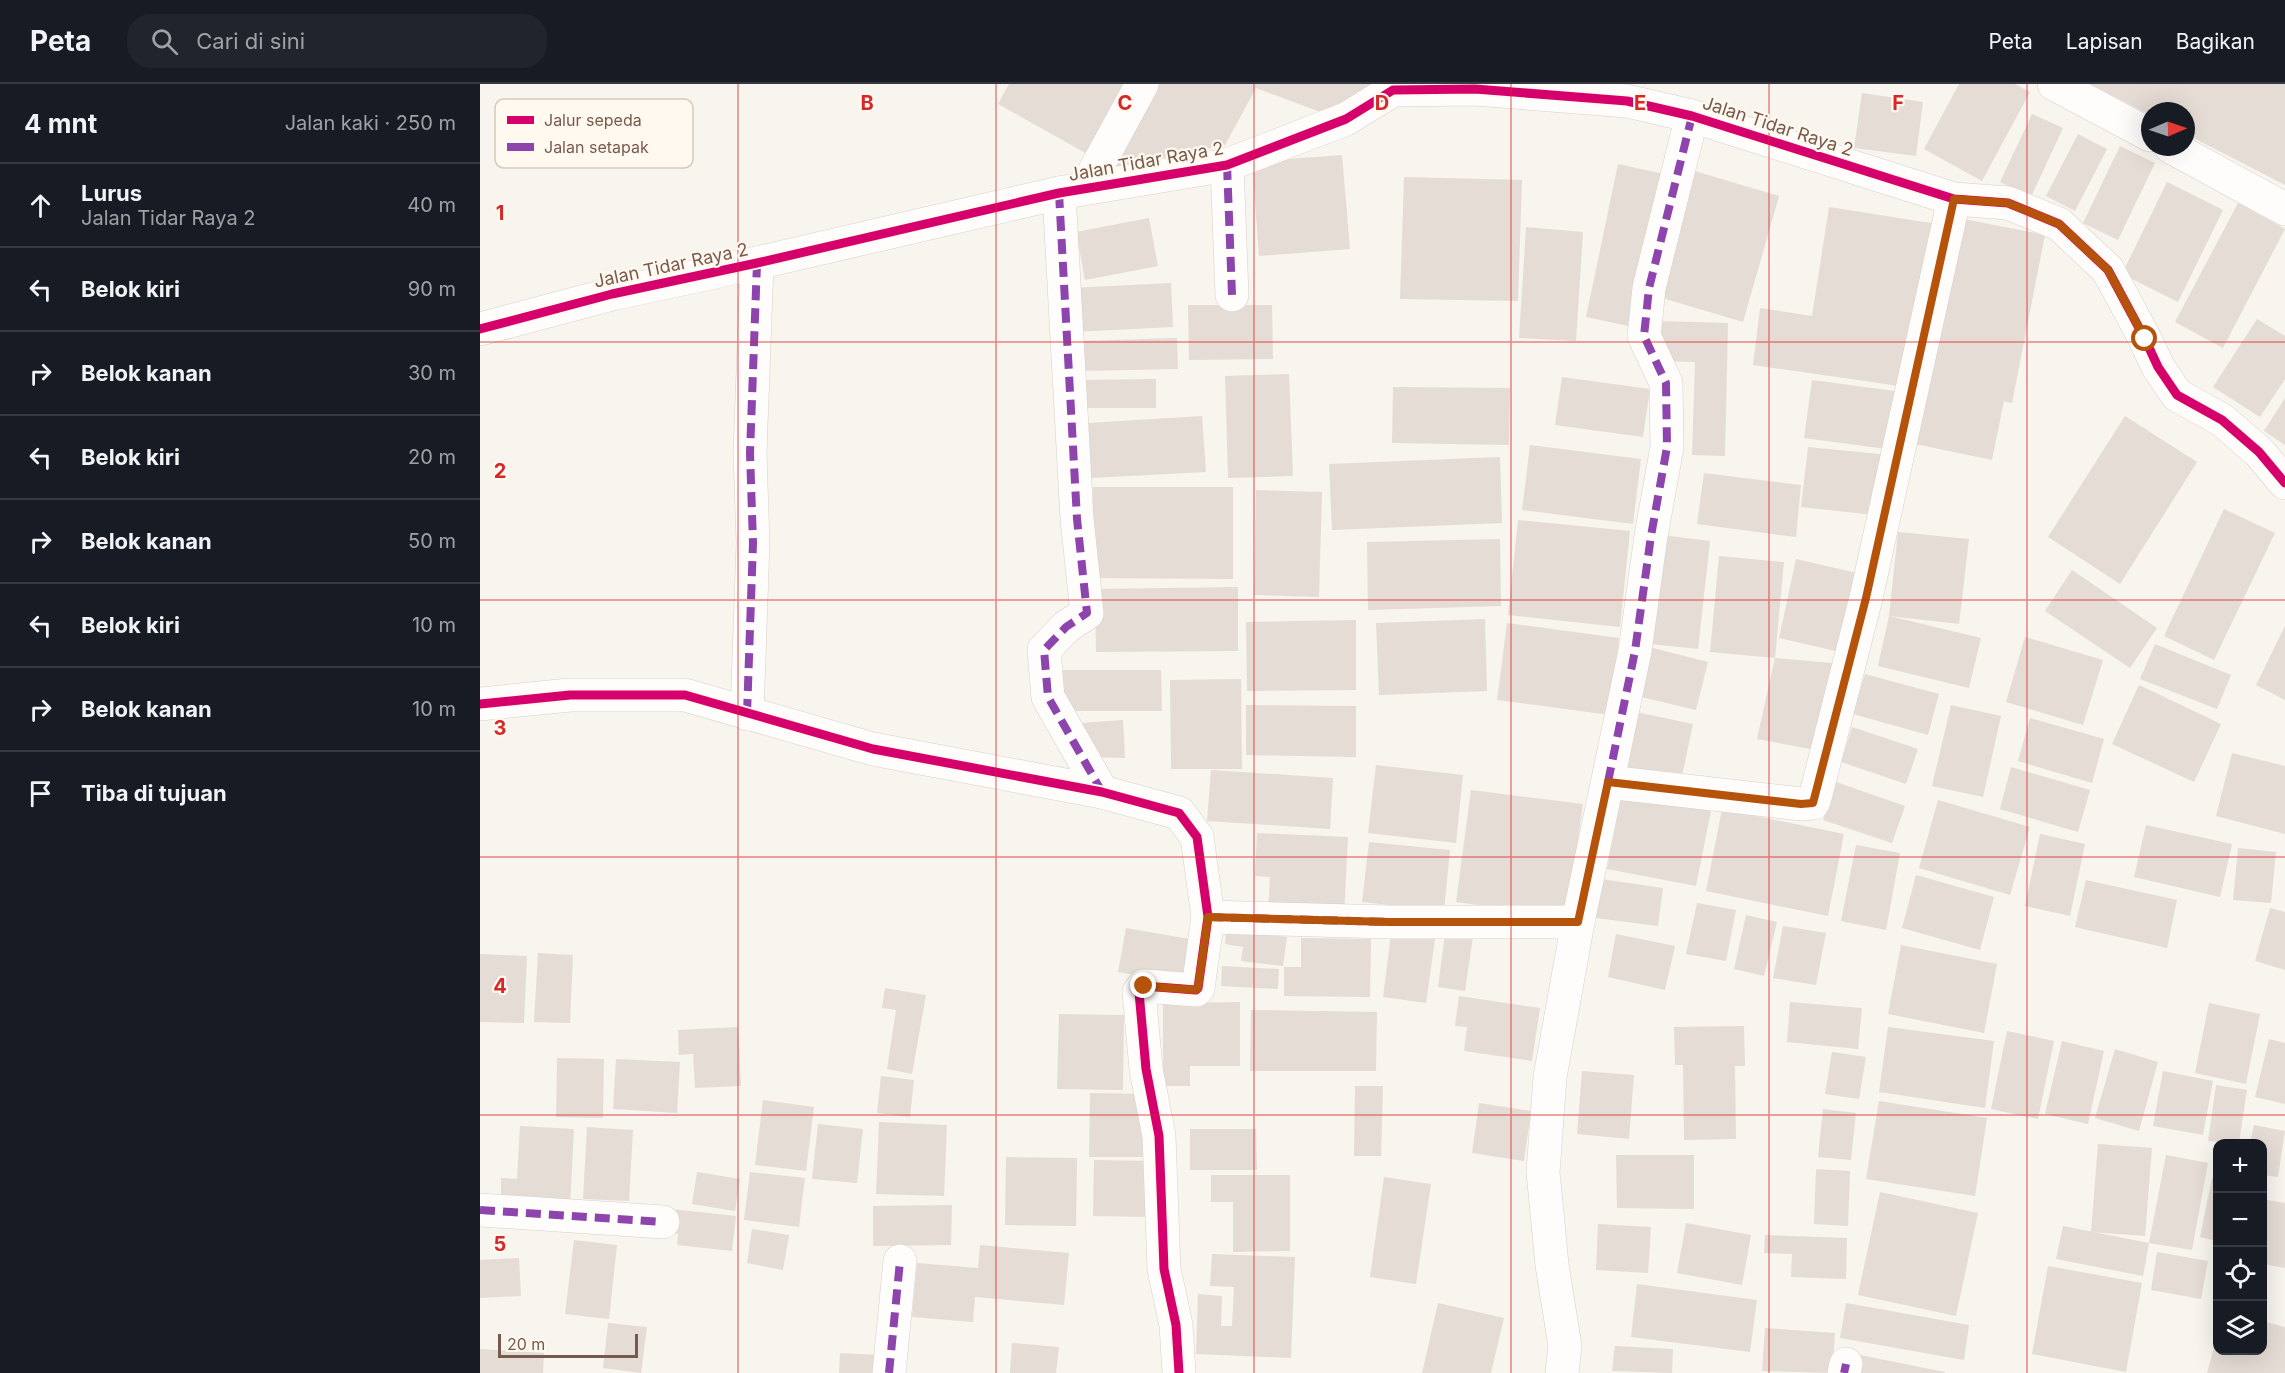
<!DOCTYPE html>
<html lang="id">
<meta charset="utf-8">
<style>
body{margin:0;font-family:Inter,sans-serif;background:#20242c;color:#f1f3f6}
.controls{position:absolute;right:18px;bottom:18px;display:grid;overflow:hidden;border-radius:12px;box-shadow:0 6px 24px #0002}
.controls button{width:54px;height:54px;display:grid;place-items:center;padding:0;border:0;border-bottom:2px solid #363941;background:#171b24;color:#f1f3f6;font:30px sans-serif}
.compass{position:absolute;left:1661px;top:18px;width:54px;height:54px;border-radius:50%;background:#171b24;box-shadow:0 6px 24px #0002;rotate:88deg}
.scale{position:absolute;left:18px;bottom:15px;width:140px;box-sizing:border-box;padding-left:6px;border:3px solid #785a4c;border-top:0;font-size:16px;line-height:21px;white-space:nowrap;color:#785a4c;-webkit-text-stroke:4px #fff9f0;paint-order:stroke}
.stop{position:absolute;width:18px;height:18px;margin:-14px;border:4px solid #b45309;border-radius:50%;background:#fff}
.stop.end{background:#b45309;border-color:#fff;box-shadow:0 2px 6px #0008}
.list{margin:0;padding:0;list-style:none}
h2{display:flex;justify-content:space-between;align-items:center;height:78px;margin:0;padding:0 24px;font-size:26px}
h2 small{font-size:20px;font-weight:400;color:#9ea1a6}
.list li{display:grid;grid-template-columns:39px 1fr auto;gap:18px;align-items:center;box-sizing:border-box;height:84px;padding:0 24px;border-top:2px solid #363941}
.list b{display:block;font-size:22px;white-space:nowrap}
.list p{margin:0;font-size:20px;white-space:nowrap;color:#9ea1a6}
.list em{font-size:20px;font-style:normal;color:#9ea1a6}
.icon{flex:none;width:33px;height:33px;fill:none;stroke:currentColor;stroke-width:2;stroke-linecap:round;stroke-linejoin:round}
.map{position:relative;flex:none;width:1805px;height:1289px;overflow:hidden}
header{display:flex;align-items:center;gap:36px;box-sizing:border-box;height:84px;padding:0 30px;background:#171b24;border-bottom:2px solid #363941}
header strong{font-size:28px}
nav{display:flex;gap:33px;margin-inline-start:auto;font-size:21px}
.search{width:420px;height:54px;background:#20242c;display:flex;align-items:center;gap:15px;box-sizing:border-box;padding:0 21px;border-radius:24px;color:#9ea1a6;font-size:22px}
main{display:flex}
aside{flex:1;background:#171b24}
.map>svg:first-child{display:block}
.building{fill:#e5dcd5}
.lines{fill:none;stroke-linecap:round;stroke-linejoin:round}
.minor-casing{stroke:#d7d0ca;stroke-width:34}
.minor{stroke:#fefdfc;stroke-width:33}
.quiet{stroke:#8e44ad;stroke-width:8;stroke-dasharray:15 8;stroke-linecap:butt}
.cycleway-casing{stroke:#fff9f0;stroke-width:13}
.cycleway{stroke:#d6006c;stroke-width:9}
.route{stroke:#b45309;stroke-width:8}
.grid{fill:none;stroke:#d62828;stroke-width:1.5;stroke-opacity:0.55}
.labels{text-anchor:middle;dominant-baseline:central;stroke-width:4.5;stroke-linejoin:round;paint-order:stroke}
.street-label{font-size:18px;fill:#785a4c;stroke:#fff9f0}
.key{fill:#fff9f0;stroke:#d6c9bf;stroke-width:1.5}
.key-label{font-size:16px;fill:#785a4c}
.grid-label{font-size:20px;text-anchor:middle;font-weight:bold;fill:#d62828;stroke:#fff9f0;stroke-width:4.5;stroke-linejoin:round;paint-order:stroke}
</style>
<header>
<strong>Peta</strong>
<div class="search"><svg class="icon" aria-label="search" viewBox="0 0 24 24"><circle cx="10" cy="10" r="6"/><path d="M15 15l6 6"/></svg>Cari di sini</div>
<nav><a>Peta</a><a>Lapisan</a><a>Bagikan</a></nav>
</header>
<main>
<aside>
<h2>4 mnt<small>Jalan kaki · 250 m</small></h2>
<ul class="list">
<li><svg class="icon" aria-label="ahead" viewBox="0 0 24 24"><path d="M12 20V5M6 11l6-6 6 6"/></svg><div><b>Lurus</b><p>Jalan Tidar Raya 2</p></div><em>40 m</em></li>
<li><svg class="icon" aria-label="left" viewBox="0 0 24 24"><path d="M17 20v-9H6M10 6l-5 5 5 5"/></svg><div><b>Belok kiri</b></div><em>90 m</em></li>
<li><svg class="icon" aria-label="right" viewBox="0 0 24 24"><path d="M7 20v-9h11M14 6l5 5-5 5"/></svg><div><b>Belok kanan</b></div><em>30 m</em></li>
<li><svg class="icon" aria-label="left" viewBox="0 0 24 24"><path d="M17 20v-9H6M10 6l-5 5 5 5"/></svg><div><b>Belok kiri</b></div><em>20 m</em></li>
<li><svg class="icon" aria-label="right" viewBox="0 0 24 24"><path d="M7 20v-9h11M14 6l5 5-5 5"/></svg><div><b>Belok kanan</b></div><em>50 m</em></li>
<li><svg class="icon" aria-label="left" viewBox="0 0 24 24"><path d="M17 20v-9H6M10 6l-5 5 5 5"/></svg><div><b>Belok kiri</b></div><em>10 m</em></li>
<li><svg class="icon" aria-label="right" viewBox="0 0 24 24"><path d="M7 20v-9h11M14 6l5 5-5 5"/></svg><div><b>Belok kanan</b></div><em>10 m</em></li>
<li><svg class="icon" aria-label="arrive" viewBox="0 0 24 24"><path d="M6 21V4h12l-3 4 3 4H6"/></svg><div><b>Tiba di tujuan</b></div></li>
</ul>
</aside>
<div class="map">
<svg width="1805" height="1289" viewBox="0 0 1805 1289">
<rect width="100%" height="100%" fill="#f8f4ee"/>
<g class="building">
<polygon points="529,0 648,0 609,71 518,20"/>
<polygon points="672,0 890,0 884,11 846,30 776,4 745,61 625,86"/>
<polygon points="1479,0 1535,0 1550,8 1502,97 1444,65"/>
<polygon points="1610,0 1805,0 1805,101 1706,50 1706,27 1670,27 1670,31"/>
<polygon points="1382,9 1443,18 1436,72 1374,64"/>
<polygon points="1552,30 1583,44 1551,113 1520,98"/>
<polygon points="1598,50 1627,65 1595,127 1566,112"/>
<polygon points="1640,62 1675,79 1638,156 1603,139"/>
<polygon points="862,71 870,165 779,172 772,78"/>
<polygon points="1138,80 1184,90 1153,243 1106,233"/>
<polygon points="1208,85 1299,112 1263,238 1172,211"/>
<polygon points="924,93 1042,96 1038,217 920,215"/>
<polygon points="1687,98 1743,126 1698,218 1642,190"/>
<polygon points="1758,119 1805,145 1743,264 1695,238"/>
<polygon points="1349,123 1457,140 1433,304 1273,281 1280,224 1332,232"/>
<polygon points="669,134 678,182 605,196 596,148"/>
<polygon points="1479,134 1565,151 1532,319 1524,317 1512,376 1435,360"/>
<polygon points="1046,143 1103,148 1096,257 1039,254"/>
<polygon points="691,199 693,243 593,248 591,204"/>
<polygon points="708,221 792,221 793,275 709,276"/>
<polygon points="1777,235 1805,252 1805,295 1780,333 1733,303"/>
<polygon points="1179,237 1248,239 1245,372 1212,371 1215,278 1178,277"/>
<polygon points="697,254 698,285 599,287 599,257"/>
<polygon points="809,290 813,392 748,394 745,292"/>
<polygon points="1082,293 1170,305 1163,353 1075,341"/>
<polygon points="676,295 676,324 601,324 601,296"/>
<polygon points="1332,296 1422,308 1414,366 1324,354"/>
<polygon points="913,303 1030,304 1029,361 912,359"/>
<polygon points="1805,314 1805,361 1784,347"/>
<polygon points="722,332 726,388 611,394 608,339"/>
<polygon points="1645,332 1717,378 1640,500 1568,453"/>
<polygon points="1050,361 1161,375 1153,440 1042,426"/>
<polygon points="1328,363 1409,371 1403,432 1321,423"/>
<polygon points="1020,373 1022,439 852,446 849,380"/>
<polygon points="1224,389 1321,401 1316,453 1217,440"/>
<polygon points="613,403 753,403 753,495 613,494"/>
<polygon points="776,406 842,408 839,513 774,511"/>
<polygon points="1744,425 1795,449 1734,576 1684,552"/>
<polygon points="1038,436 1150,447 1140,543 1028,531"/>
<polygon points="1418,448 1489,455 1479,540 1409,532 1501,554 1489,604 1398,582 1409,532"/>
<polygon points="1182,451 1230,457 1218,565 1170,560"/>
<polygon points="1020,455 1021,522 888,526 887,458"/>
<polygon points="1239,472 1304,478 1295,574 1230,568"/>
<polygon points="1316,475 1377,489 1360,568 1299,554"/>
<polygon points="1592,486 1677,544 1650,584 1565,527"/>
<polygon points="758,503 758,567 616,568 615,505"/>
<polygon points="1005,535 1007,607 899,611 896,539"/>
<polygon points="876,536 876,606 767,607 766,538"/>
<polygon points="1027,539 1139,554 1130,631 1017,616"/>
<polygon points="1805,542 1805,616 1776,601"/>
<polygon points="1545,553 1623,576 1603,641 1526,618"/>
<polygon points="1675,560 1751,591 1737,625 1660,595"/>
<polygon points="1165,562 1228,578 1216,626 1153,611"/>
<polygon points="1295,574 1352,579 1336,666 1277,655"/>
<polygon points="579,586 681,586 682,627 579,627"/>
<polygon points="1385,590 1459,610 1448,651 1373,630"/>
<polygon points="761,595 762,685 691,685 690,596"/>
<polygon points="1659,601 1741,640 1714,698 1632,660"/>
<polygon points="766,621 876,622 876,673 766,671"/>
<polygon points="1471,621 1521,632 1503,713 1452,702"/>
<polygon points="1156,628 1213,640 1200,701 1143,690"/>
<polygon points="1550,634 1624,655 1612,699 1538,677"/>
<polygon points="643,636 645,674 609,673 601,639"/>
<polygon points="1372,643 1438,665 1426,700 1361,678"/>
<polygon points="1752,669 1805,682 1805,750 1736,732"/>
<polygon points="896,681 983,691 976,759 888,749"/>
<polygon points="1531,683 1610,706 1598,748 1520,725"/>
<polygon points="731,686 853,694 850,745 727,737"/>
<polygon points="1356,698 1425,722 1412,759 1343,736"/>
<polygon points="991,706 1103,720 1087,833 976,818"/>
<polygon points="1142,710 1231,727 1216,802 1127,785"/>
<polygon points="1458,716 1550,743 1530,811 1439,784"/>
<polygon points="1242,725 1364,750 1348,832 1226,807"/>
<polygon points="1666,741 1752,760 1740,813 1654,793"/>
<polygon points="777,749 868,753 864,832 788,828 790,793 775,792"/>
<polygon points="1560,750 1605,760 1590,832 1545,822"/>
<polygon points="889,758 970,766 964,827 882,818"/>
<polygon points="1376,761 1420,769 1406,846 1361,837"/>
<polygon points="1758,764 1796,768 1791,819 1753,816"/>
<polygon points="1436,791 1514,813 1500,866 1422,844"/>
<polygon points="1121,795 1183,804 1178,842 1116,834"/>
<polygon points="1606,796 1697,816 1687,864 1595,843"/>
<polygon points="1217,819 1256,826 1246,877 1206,870"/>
<polygon points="1790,824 1805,828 1805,886 1775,877"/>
<polygon points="1266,831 1297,838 1284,892 1254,885"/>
<polygon points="912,842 956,848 946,919 903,913"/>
<polygon points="966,842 994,846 985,907 958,903"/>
<polygon points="1303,842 1346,849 1336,901 1293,894"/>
<polygon points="646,844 721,857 714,901 638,888"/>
<polygon points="746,846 807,853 803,882 761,877 763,863 745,860"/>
<polygon points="1136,850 1195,862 1185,906 1128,893"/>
<polygon points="821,854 891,855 890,913 804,912 804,883 821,883"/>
<polygon points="1421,861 1517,880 1504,949 1408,930"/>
<polygon points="58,869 93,871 90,939 54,938"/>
<polygon points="0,870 47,872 44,939 0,938"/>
<polygon points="742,882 799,885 798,905 741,902"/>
<polygon points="405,904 446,911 432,990 407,985 416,926 402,924"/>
<polygon points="683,908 708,919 760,918 760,982 710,982 710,1002 683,1002"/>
<polygon points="979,912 1060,924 1052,977 984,967 987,943 975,942"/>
<polygon points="1310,918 1382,924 1378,965 1307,958"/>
<polygon points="1729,919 1780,930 1766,1000 1715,989"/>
<polygon points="771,926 897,928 896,987 770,987"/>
<polygon points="579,930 644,931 643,1006 577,1005"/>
<polygon points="1264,942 1265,982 1255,982 1256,1055 1204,1056 1203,981 1195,981 1194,943"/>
<polygon points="258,943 261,1002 215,1004 213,970 199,971 198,946"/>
<polygon points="1408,943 1514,957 1505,1024 1399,1008"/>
<polygon points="1527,947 1574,957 1558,1035 1511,1025"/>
<polygon points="1789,955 1805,959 1805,1020 1775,1013"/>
<polygon points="1582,957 1624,967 1608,1040 1565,1030"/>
<polygon points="1635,965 1678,978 1659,1047 1615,1034"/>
<polygon points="1352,968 1386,973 1379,1015 1345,1010"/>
<polygon points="77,974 124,975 123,1034 76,1033"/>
<polygon points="136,975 200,978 197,1029 133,1025"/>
<polygon points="1102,987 1154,991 1149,1055 1097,1050"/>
<polygon points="1683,987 1733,997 1723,1051 1673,1042"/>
<polygon points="401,992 434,996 430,1033 397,1029"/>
<polygon points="1736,1001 1767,1006 1759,1059 1728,1057"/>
<polygon points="875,1002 903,1002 901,1072 874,1072"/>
<polygon points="610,1009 665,1010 664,1073 609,1073"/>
<polygon points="283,1016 334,1023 326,1087 275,1081"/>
<polygon points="1399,1017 1507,1034 1495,1112 1386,1095"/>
<polygon points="999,1019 1051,1027 1044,1077 992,1069"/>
<polygon points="1343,1025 1376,1029 1371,1076 1338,1073"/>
<polygon points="399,1038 467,1041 464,1112 396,1110"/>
<polygon points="338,1040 383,1045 377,1099 332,1095"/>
<polygon points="1774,1041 1805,1047 1798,1093 1782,1091 1782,1060 1770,1059"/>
<polygon points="40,1042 94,1045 90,1124 21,1120 21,1094 37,1095"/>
<polygon points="107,1043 153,1046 149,1117 103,1115"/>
<polygon points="710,1045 776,1045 777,1086 710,1086"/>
<polygon points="1618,1060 1672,1064 1665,1152 1611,1148"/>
<polygon points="1136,1071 1214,1071 1214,1125 1137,1124"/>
<polygon points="1686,1071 1728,1079 1712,1166 1669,1159"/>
<polygon points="526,1073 597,1074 596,1142 525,1141"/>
<polygon points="614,1076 671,1077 670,1133 613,1132"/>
<polygon points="1336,1085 1370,1087 1368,1142 1334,1140"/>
<polygon points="217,1088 260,1095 255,1127 212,1120"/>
<polygon points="270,1088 325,1094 319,1143 264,1136"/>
<polygon points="731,1091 810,1091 810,1167 753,1168 753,1118 731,1118"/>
<polygon points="904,1093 951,1100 936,1200 890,1193"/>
<polygon points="1732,1094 1737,1095 1737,1157 1720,1153"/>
<polygon points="1400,1108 1498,1129 1476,1232 1378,1211"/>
<polygon points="1782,1115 1805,1119 1805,1184 1782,1180"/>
<polygon points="472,1121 471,1161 393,1162 393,1122"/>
<polygon points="191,1125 256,1132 252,1167 197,1161 198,1150 188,1149"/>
<polygon points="1206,1139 1271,1151 1262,1201 1197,1189"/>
<polygon points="1118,1140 1171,1143 1168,1189 1116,1186"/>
<polygon points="1583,1142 1669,1159 1663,1192 1576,1175"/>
<polygon points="272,1145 309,1151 303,1186 267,1179"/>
<polygon points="1285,1151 1367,1154 1366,1195 1311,1193 1312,1170 1284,1169"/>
<polygon points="94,1156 137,1161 129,1235 85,1230"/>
<polygon points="500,1161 589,1169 584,1221 495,1213 493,1238 432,1233 437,1179 498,1184"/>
<polygon points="1677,1168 1728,1177 1721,1215 1671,1206"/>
<polygon points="732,1170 815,1173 811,1274 716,1270 718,1210 742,1212 741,1242 752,1242 754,1203 730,1202"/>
<polygon points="39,1174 41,1212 0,1214 0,1176"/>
<polygon points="1568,1182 1662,1199 1646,1288 1552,1270"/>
<polygon points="1157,1200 1277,1216 1270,1268 1151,1253"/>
<polygon points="958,1219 1024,1234 1011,1289 942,1289"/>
<polygon points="1366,1219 1489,1241 1484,1276 1360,1254"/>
<polygon points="1782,1237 1805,1243 1805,1289 1727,1289 1737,1253 1738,1266 1782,1266"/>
<polygon points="128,1239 167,1243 161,1289 123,1284"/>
<polygon points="1285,1244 1355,1249 1352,1289 1282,1287"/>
<polygon points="532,1259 579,1263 576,1289 530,1289"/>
<polygon points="1135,1262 1193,1265 1192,1289 1132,1287"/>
<polygon points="0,1265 64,1269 63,1289 0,1289"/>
<polygon points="360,1269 398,1271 398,1289 359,1289"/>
<polygon points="1380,1271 1465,1288 1465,1289 1377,1289"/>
</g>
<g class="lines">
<defs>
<g id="minor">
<polyline points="1574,0 1670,51"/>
<polyline points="1691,63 1805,125"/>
<polyline points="747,81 752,211"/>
<polyline points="606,103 662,0"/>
<polyline points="579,109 597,435 607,529 586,543 564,566 568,613 622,708"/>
<polyline points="0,245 132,210 277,179 579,109 747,81 866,35 913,6 995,5 1147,17 1212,32 1474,115 1528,119 1579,140 1628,186 1665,255 1678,283 1697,311 1742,336 1779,368 1805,399"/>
<polyline points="0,620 90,611 205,611 393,665 622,708 699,729 717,753 728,833 718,904 716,906 664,902 659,908 666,985 679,1052 684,1185 696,1241 699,1289"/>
<polyline points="267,630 273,459 270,369 277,179"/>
<polyline points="1128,698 1321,720 1333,719 1335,714 1386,514 1474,115"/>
<polyline points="728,833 909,838 1098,838"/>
<polyline points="0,1126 183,1138"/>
<polyline points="409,1289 420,1177"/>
<polyline points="1082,1289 1085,1262 1072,1181 1063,1088 1070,993 1098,838 1155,567 1171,452 1187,363 1186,299 1164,252 1169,204 1212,32"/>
<polyline points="1364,1289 1366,1280"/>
</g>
</defs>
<use href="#minor" class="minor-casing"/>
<use href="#minor" class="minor"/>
<g class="quiet">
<polyline points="747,81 752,211"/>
<polyline points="579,109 597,435 607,529 586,543 564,566 568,613 622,708"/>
<polyline points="267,630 273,459 270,369 277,179"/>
<polyline points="1128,698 1155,567 1171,452 1187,363 1186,299 1164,252 1169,204 1212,32"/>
<polyline points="728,833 909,838 1098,838"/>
<polyline points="0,1126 183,1138"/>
<polyline points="409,1289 420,1177"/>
<polyline points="1364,1289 1366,1280"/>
</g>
<defs>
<g id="cycleway">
<polyline points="0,245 132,210 277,179 579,109 747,81 866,35 913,6 995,5 1147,17 1212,32 1474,115 1528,119 1579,140 1628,186 1665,255 1678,283 1697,311 1742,336 1779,368 1805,399"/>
<polyline points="0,620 90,611 205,611 393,665 622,708 699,729 717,753 728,833 718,904 716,906 664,902 659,908 666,985 679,1052 684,1185 696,1241 699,1289"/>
</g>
</defs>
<use href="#cycleway" class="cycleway-casing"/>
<use href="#cycleway" class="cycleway"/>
</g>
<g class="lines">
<polyline class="route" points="664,902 716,906 718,904 728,833 909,838 1098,838 1128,698 1321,720 1333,719 1386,514 1474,115 1528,119 1579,140 1628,186 1665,255"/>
</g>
<path class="grid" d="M258 0V1289M516 0V1289M774 0V1289M1031 0V1289M1289 0V1289M1547 0V1289M0 258H1805M0 516H1805M0 773H1805M0 1031H1805"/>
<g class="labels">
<g class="street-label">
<text transform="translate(1298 42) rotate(18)">Jalan Tidar Raya 2</text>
<text transform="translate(666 77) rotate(-10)">Jalan Tidar Raya 2</text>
<text transform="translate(191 181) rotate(-12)">Jalan Tidar Raya 2</text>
</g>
</g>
<rect x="15" y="15" width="198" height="69" rx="9" class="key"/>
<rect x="27" y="32" width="27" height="8" fill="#d6006c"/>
<rect x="27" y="59" width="27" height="8" fill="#8e44ad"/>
<g class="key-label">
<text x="64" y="42">Jalur sepeda</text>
<text x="64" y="69">Jalan setapak</text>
</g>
<g class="grid-label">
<text x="387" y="26">B</text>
<text x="645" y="26">C</text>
<text x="902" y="26">D</text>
<text x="1160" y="26">E</text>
<text x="1418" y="26">F</text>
<text x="20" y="136">1</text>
<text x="20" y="394">2</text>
<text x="20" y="651">3</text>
<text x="20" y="909">4</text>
<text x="20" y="1167">5</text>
</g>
</svg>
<div class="controls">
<button>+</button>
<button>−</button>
<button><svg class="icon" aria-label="locate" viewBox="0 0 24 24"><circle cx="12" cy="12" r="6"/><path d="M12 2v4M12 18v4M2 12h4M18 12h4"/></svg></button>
<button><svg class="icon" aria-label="layers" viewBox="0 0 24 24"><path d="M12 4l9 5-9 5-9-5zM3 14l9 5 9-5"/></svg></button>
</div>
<svg class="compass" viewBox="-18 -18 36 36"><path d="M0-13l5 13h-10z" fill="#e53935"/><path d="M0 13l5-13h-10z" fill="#9ea1a6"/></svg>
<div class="scale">20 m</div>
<div class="stop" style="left:1665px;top:255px"></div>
<div class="stop end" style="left:664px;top:902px"></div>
</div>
</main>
